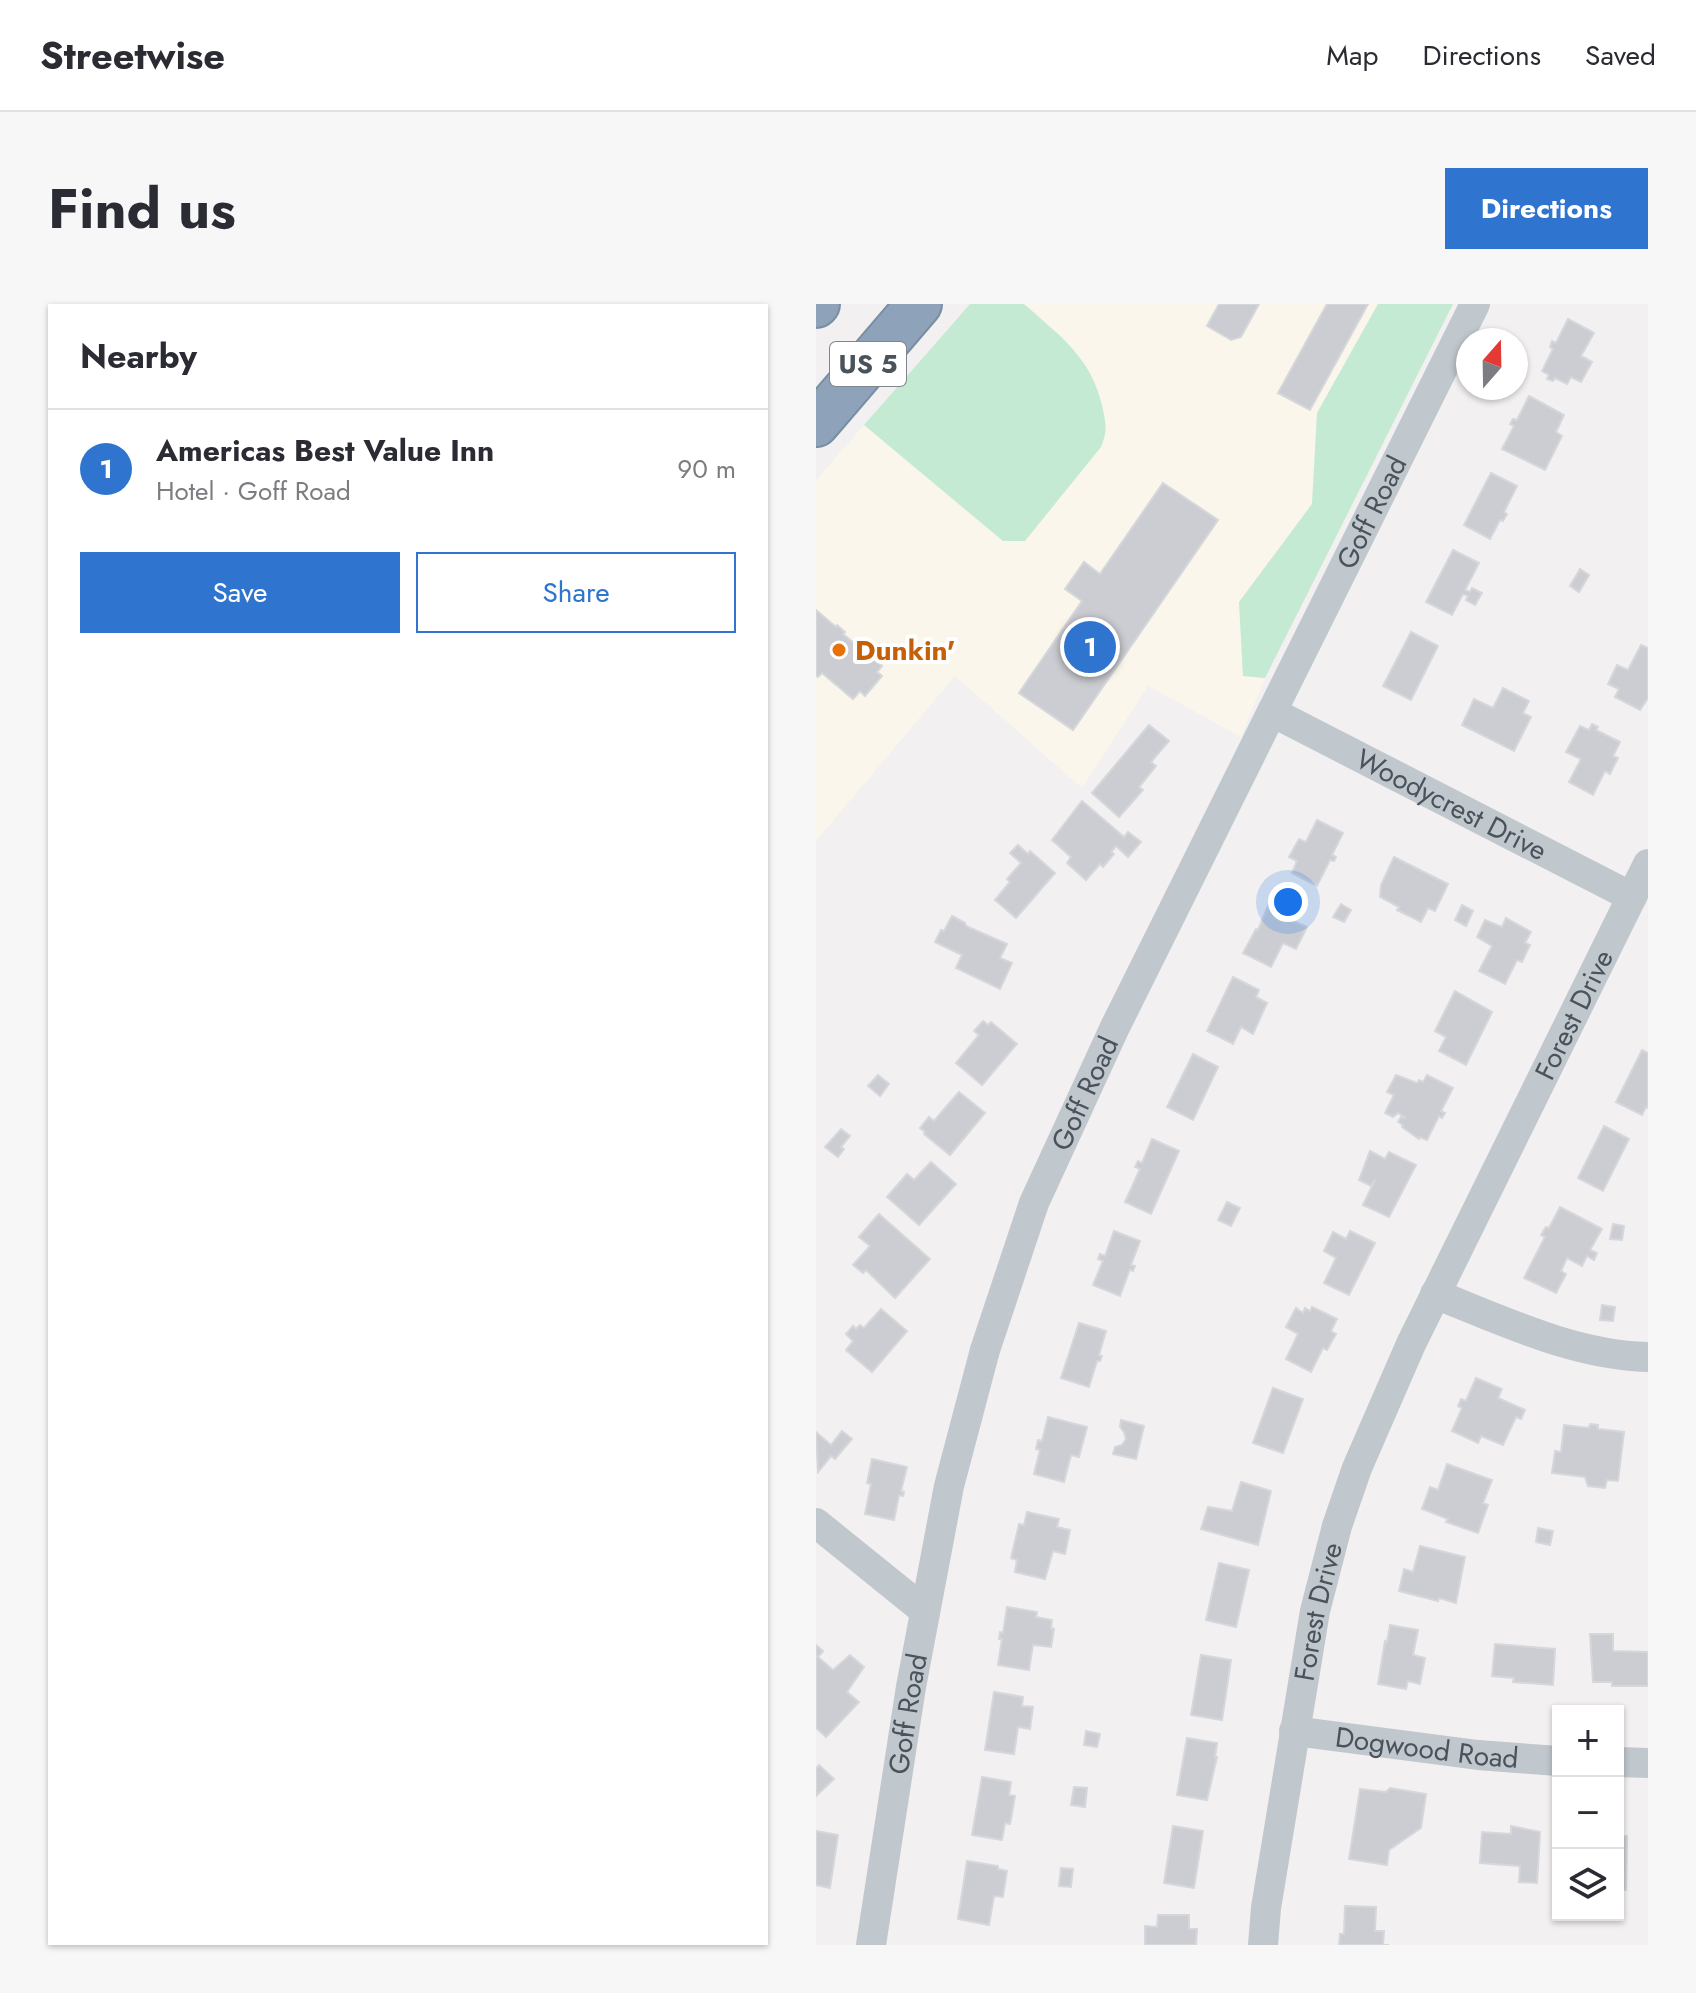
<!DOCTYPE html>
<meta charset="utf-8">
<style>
body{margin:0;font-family:Jost,sans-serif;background:#f7f7f7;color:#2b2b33}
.controls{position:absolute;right:24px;bottom:24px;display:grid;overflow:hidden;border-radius:0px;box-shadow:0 2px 6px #0004}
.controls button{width:72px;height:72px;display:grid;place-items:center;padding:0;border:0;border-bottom:2px solid #e1e1e2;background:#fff;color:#2b2b33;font:40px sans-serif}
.compass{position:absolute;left:640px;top:24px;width:72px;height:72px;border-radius:50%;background:#fff;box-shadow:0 2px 6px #0004;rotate:20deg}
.you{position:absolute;left:472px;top:598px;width:28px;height:28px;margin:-20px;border:6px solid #fff;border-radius:50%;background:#1a73e8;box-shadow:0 0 0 12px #1a73e833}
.badge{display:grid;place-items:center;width:52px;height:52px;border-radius:50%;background:#2f74ce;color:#fff;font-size:26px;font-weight:700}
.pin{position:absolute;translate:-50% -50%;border:4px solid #fff;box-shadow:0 2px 8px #0006}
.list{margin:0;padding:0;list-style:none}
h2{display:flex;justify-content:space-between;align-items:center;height:104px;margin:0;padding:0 32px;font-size:34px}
h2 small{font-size:26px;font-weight:400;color:#7c7c81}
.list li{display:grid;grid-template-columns:52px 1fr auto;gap:24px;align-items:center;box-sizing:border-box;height:120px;padding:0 32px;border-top:2px solid #e1e1e2}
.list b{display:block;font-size:30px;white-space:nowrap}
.list p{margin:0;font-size:26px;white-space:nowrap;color:#7c7c81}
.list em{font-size:26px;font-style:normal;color:#7c7c81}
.actions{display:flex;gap:16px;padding:24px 32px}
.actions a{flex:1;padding:18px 0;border:2px solid #2f74ce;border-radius:0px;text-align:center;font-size:28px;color:#2f74ce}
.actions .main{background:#2f74ce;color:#fff}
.icon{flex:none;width:44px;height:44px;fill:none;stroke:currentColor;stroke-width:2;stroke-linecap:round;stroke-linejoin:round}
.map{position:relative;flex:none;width:832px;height:1641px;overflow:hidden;border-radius:0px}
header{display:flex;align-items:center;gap:48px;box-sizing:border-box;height:112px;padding:0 40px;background:#fff;border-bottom:2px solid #e1e1e2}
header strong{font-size:38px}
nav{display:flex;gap:44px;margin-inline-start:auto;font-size:28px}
.intro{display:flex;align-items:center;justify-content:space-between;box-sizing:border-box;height:192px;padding:0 48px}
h1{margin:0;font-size:56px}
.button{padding:20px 36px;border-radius:0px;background:#2f74ce;color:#fff;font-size:28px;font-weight:700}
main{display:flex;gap:48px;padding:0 48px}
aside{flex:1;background:#fff;border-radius:0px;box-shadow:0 2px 6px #0004}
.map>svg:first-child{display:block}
.commercial{fill:#faf6ec}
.green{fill:#c4ead3}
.building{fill:#cbcdd2;stroke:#d5d7db;stroke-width:2}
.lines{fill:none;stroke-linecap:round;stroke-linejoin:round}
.highway-casing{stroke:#798ea4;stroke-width:48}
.minor{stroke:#c0c7cd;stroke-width:30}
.highway{stroke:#8ea3b9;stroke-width:44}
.food-dot{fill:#e8710a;stroke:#fff;stroke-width:3}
.labels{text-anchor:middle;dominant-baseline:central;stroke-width:8;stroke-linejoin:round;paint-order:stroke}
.shield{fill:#fff;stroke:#80878c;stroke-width:2}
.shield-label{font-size:26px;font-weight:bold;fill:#4a535b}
.street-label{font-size:28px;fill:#4a535b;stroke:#fff}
.food-label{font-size:28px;font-weight:bold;fill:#c56008;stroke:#fff;text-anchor:start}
</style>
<header>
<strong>Streetwise</strong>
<nav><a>Map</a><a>Directions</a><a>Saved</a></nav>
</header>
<div class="intro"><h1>Find us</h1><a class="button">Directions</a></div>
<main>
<aside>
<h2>Nearby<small></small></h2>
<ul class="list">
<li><span class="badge">1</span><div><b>Americas Best Value Inn</b><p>Hotel · Goff Road</p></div><em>90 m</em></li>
</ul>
<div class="actions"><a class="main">Save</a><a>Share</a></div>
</aside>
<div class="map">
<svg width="832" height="1641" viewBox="0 0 832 1641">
<rect width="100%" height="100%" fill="#f2f0f0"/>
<polygon class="commercial" points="154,0 562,0 501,109 496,200 423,298 427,372 449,374 425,433 332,382 266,484 139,372 0,537 0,176"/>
<g class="green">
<path d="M154 0H208C244 32 274 52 286 101 290 121 292 125 285 143L209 237H187L48 121Z"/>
<polygon points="562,0 637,0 449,374 427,372 423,298 496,200 501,109"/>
</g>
<g class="building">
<polygon points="403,0 443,0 425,33 415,36 391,22"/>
<polygon points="511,0 552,0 494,106 462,89"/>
<polygon points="752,15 778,29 765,52 776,58 765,78 755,73 751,80 739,74 737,77 731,75 733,71 726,67 737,45 734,43 736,37 740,39"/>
<polygon points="713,92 748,111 740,128 746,132 729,166 686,145 698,122 694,120 697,115 701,116"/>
<polygon points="675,169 701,182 688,208 691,210 687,217 684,216 674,235 648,221"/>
<polygon points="347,179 402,216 257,426 203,389 266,297 249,285 268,258 284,270"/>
<polygon points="637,246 663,259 649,286 654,288 656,284 666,289 659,301 650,296 652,292 647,290 636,311 610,298"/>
<polygon points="764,265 773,271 763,288 754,282"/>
<polygon points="0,306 20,323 21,321 29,328 27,330 66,362 61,368 66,372 49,392 44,387 37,395 6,369 2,373 0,371"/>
<polygon points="595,328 622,342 595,396 567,382"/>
<polygon points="825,341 832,344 832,394 824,406 799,393 803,385 792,380 801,361 812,366"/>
<polygon points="687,384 713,397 707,409 715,413 698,447 646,421 658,395 677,404"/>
<polygon points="776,420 782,423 780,426 804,438 797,452 802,454 794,470 789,467 777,491 753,478 765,455 750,448 764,422 773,426"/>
<polygon points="333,421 353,437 335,458 340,462 323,483 327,486 303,513 276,489"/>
<polygon points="266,497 308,533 312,528 325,538 312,553 300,542 295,548 298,550 287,563 284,560 270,576 251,559 255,553 236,536"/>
<polygon points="501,516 527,529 516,551 520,553 518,557 514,556 501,582 476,569 481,557 473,553 483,535 490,538"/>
<polygon points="202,541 212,550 214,547 239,569 200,614 179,596 194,578 191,575 205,559 194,549"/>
<polygon points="578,553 632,580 619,607 612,604 605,618 581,606 583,603 564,593 565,581"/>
<polygon points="454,597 481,610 477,617 491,623 480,645 467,639 455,663 427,649 440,625 442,626"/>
<polygon points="525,600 535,606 528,618 517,613"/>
<polygon points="646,601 657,607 650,622 639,616"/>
<polygon points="136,612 149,619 150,622 191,640 184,654 196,659 184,685 140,664 146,651 119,638 125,626 128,627"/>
<polygon points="690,614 715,628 709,639 714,641 706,658 701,656 689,680 663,667 676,642 661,633 669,616 686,623"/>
<polygon points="417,673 443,686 440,693 451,699 437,730 425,723 417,740 391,727"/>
<polygon points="639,687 676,708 650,761 623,747 630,733 619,727"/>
<polygon points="167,717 172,721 175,718 201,740 166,781 140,759 163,731 158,727"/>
<polygon points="826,746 832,749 832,804 830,803 826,811 800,798"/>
<polygon points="377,750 402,763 377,816 351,803"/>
<polygon points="62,771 73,780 64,792 52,782"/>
<polygon points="580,771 601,779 603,776 607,778 611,771 637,784 625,807 629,809 626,814 623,812 611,836 604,833 603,835 586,823 587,821 582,818 585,813 590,814 582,809 577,813 569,809 578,791 571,788"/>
<polygon points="143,788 169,809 134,851 108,830 109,828 104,824 113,813 118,817"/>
<polygon points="788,822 813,835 787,887 762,874"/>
<polygon points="25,825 34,832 25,843 28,845 22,853 9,843"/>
<polygon points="336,835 363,847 335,910 309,898 324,865 319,863 322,857 326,859"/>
<polygon points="554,847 569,855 573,848 600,861 573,913 547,901 559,876 555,882 543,876"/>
<polygon points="115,858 140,880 103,921 71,893 91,870 98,876"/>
<polygon points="411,898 424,904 415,922 402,916"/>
<polygon points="744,903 786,925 774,946 781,949 778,956 771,952 766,962 751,954 745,967 750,970 740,989 708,974 729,933 725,931 730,923 733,924"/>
<polygon points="63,910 114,955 79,994 50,966 47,969 37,961 54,942 43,933"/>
<polygon points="797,920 808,922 806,936 794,935"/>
<polygon points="298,927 324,937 315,961 319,962 317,967 314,965 304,992 277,981 287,957 282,955 284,950 289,952"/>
<polygon points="534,927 559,939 533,991 508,979 520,954 508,947 517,928 530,935"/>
<polygon points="786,1001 799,1003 797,1017 784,1016"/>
<polygon points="496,1003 521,1015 515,1027 520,1030 511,1046 507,1044 495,1068 470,1055 482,1030 470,1023 480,1004 487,1009 489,1004 494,1007"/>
<polygon points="65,1005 91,1027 56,1068 30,1046 37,1037 30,1030 37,1022 40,1025 44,1021 48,1024"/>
<polygon points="263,1019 290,1027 283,1051 286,1052 284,1057 281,1057 273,1083 245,1074"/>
<polygon points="660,1074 686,1085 682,1094 709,1106 705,1115 700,1113 687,1141 665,1132 662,1139 636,1127 646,1104 642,1102 645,1095 650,1097"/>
<polygon points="457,1084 487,1095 467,1149 437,1139"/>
<polygon points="232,1113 271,1123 263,1153 255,1151 248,1178 218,1170 224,1146 220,1145 222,1136 226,1137"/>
<polygon points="305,1116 328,1122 320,1155 297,1150 299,1143 306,1141 310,1135 308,1128 304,1123"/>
<polygon points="774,1120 782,1121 782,1125 808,1128 802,1177 791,1176 789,1184 772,1182 769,1173 736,1169 739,1147 745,1148 748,1121 773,1124"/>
<polygon points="26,1127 36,1135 19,1155 15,1152 2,1168 0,1128 15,1141"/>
<polygon points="56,1155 91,1163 85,1187 88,1188 87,1192 83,1191 78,1216 49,1210 55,1180 51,1179"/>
<polygon points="631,1160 676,1176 667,1199 672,1201 662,1229 630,1218 632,1215 606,1205 614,1183 622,1186"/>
<polygon points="425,1178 455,1187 442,1241 385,1225 392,1203 416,1207"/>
<polygon points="211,1208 243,1215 241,1223 254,1226 249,1250 237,1247 229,1275 199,1268 201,1256 195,1254 203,1220 208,1221"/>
<polygon points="722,1224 737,1227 734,1241 720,1238"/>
<polygon points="604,1242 649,1253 640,1299 623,1294 622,1297 583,1287 588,1265 597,1268"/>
<polygon points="403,1259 433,1266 420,1323 390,1316"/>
<polygon points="191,1303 221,1308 220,1313 236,1316 235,1324 238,1325 235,1343 217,1341 213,1366 182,1361 186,1335 183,1335 184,1328 187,1329"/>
<polygon points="574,1321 602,1326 597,1351 609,1354 604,1380 592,1377 590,1385 562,1380 569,1337 571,1338"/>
<polygon points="774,1330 797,1330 797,1347 832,1348 832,1382 796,1382 796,1378 777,1378"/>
<polygon points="679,1340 739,1345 737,1381 697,1378 698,1374 676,1372"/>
<polygon points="0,1341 7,1347 2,1353 17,1366 34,1351 48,1363 31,1388 43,1398 10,1433 0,1424"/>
<polygon points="385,1351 415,1356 406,1416 375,1411"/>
<polygon points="178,1388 207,1393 206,1402 217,1403 214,1425 202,1423 198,1450 169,1446"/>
<polygon points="270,1427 284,1430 281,1443 268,1441"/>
<polygon points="371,1434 401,1439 399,1453 401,1453 391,1496 361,1491"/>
<polygon points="3,1461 18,1475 0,1492 0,1465"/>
<polygon points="166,1473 195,1478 193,1491 199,1492 194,1520 189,1519 186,1536 156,1531"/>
<polygon points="258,1483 271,1484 269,1503 255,1501"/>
<polygon points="574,1484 610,1490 605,1524 573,1546 571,1561 533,1555 544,1485 570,1488"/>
<polygon points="357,1522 387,1527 378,1584 348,1579"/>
<polygon points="695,1522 724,1528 721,1579 703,1578 704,1562 664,1559 666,1528 695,1530"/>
<polygon points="0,1527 22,1531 14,1584 0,1581"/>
<polygon points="802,1532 811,1532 810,1586 802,1586"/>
<polygon points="151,1557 182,1562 182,1565 191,1567 187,1593 178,1592 173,1621 142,1615"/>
<polygon points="245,1564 257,1565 255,1583 243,1582"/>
<polygon points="529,1602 560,1603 559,1627 568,1627 567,1641 573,1641 523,1641 524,1630 528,1630"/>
<polygon points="342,1611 373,1611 373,1625 381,1625 380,1641 329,1641 329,1622 341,1623"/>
</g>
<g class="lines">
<defs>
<g id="highway">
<polyline points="0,1 1,0"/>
<polyline points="0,120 103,0"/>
</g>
</defs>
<use href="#highway" class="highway-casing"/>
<g class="minor">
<path id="s1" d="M456 408 816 593"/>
<path d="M619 990C688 1017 757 1051 832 1053"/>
<polyline points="0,1219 109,1307"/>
<path id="s2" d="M478 1427 662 1451 742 1457"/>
<polyline points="802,1458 832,1459"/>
<path id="s3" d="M55 1641 95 1383 133 1182 169 1046 218 899 299 723 659 0"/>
<path id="s4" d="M447 1641 450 1604 499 1307 521 1222 541 1164 595 1040 832 560"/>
</g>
<use href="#highway" class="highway"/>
</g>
<circle class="food-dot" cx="23" cy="346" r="8"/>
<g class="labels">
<rect class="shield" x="14" y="38" width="76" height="44" rx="6"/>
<g class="shield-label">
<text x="52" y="60">US 5</text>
</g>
<g class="street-label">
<text stroke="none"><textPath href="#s3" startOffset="1530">Goff Road</textPath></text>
<text stroke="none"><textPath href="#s1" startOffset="202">Woodycrest Drive</textPath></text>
<text stroke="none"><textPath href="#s4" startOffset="990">Forest Drive</textPath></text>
<text stroke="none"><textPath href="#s3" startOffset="882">Goff Road</textPath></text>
<text stroke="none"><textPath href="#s4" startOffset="338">Forest Drive</textPath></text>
<text stroke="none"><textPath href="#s3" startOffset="234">Goff Road</textPath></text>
<text stroke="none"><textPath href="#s2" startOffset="134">Dogwood Road</textPath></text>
</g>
<g class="food-label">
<text x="39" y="346">Dunkin'</text>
</g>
</g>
</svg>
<div class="controls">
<button>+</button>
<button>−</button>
<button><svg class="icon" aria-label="layers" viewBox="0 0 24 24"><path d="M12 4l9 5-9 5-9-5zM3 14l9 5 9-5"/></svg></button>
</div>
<svg class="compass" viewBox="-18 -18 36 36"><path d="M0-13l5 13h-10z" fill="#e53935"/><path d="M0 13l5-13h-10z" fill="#7c7c81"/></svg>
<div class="you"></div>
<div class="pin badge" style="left:274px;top:343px">1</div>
</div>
</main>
